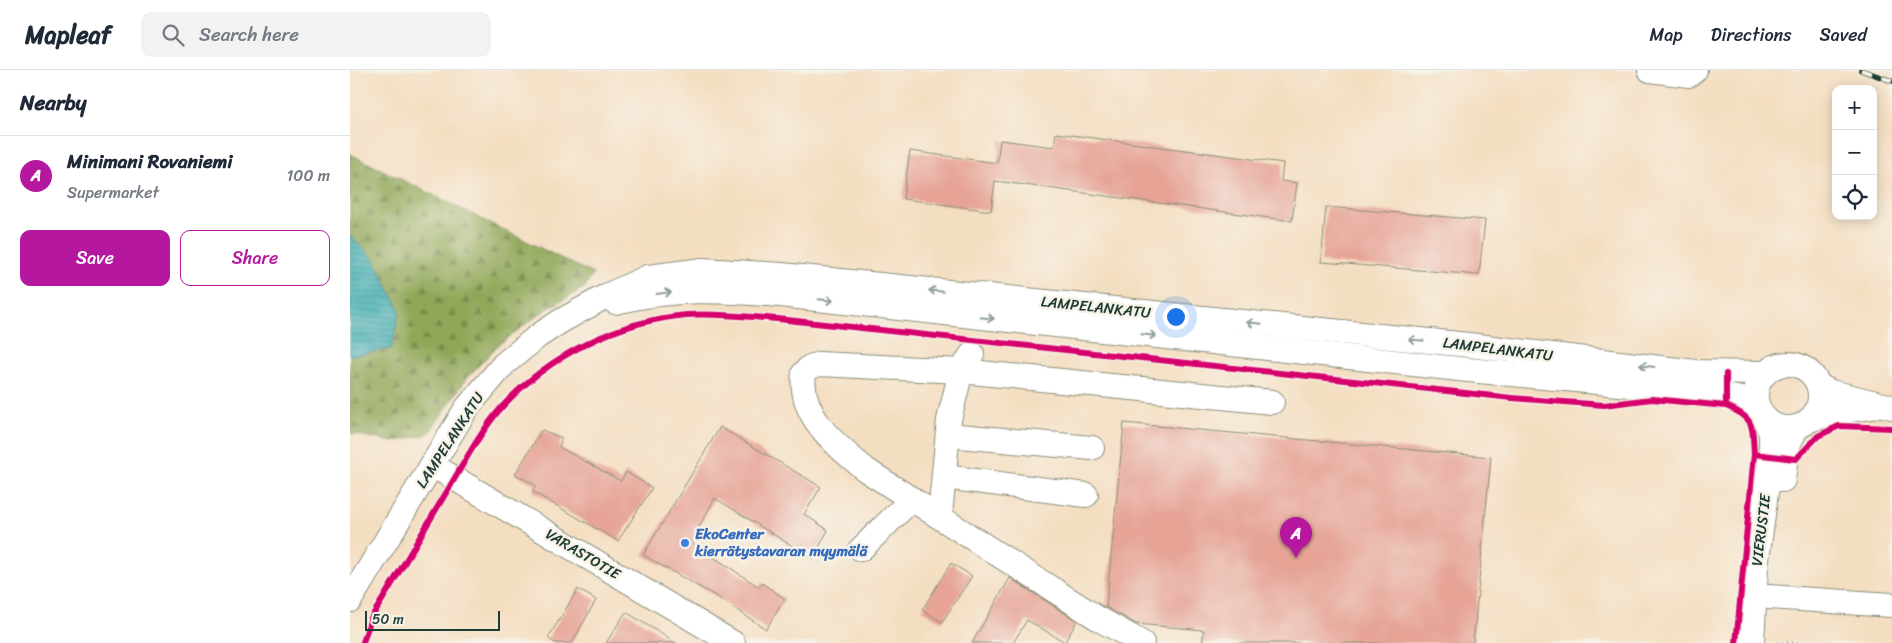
<!DOCTYPE html>
<meta charset="utf-8">
<style>
body{margin:0;font-family:Sriracha,sans-serif;background:#f2f2f3;color:#1f2937}
.controls{position:absolute;right:15px;top:15px;display:grid;overflow:hidden;border-radius:10px;box-shadow:0 2px 12px #0003}
.controls button{width:45px;height:45px;display:grid;place-items:center;padding:0;border:0;border-bottom:1px solid #e0e1e3;background:#fff;color:#1f2937;font:25px sans-serif}
.scale{position:absolute;left:15px;bottom:12px;width:135px;box-sizing:border-box;padding-left:5px;border:2px solid #1f3d34;border-top:0;font-size:14px;line-height:18px;white-space:nowrap;color:#1f3d34;-webkit-text-stroke:4px #f7f3e8;paint-order:stroke}
.you{position:absolute;left:825px;top:246px;width:18px;height:18px;margin:-12px;border:4px solid #fff;border-radius:50%;background:#1a73e8;box-shadow:0 0 0 8px #1a73e833}
.badge{display:grid;place-items:center;width:32px;height:32px;border-radius:50%;background:#b5179e;color:#fff;font-size:16px;font-weight:700}
.pin{position:absolute;translate:-50% -41px;filter:drop-shadow(0 1px 2px #0008)}
.pin::after{content:'';position:absolute;top:26px;width:18px;height:15px;background:inherit;clip-path:polygon(0 0,100% 0,50% 100%)}
.list{margin:0;padding:0;list-style:none}
h2{display:flex;justify-content:space-between;align-items:center;height:65px;margin:0;padding:0 20px;font-size:21px}
h2 small{font-size:16px;font-weight:400;color:#747a83}
.list li{display:grid;grid-template-columns:32px 1fr auto;gap:15px;align-items:center;box-sizing:border-box;height:80px;padding:0 20px;border-top:1px solid #e0e1e3}
.list b{display:block;font-size:19px;white-space:nowrap}
.list p{margin:0;font-size:16px;white-space:nowrap;color:#747a83}
.list em{font-size:16px;font-style:normal;color:#747a83}
.actions{display:flex;gap:10px;padding:15px 20px}
.actions a{flex:1;padding:11px 0;border:1px solid #b5179e;border-radius:10px;text-align:center;font-size:18px;color:#b5179e}
.actions .main{background:#b5179e;color:#fff}
.icon{flex:none;width:28px;height:28px;fill:none;stroke:currentColor;stroke-width:2;stroke-linecap:round;stroke-linejoin:round}
.map{position:relative;flex:none;width:1542px;height:573px;overflow:hidden}
header{display:flex;align-items:center;gap:30px;box-sizing:border-box;height:70px;padding:0 25px;background:#fff;border-bottom:1px solid #e0e1e3}
header strong{font-size:24px}
nav{display:flex;gap:28px;margin-inline-start:auto;font-size:18px}
.search{width:350px;height:45px;background:#f2f2f3;display:flex;align-items:center;gap:12px;box-sizing:border-box;padding:0 18px;border-radius:10px;color:#747a83;font-size:19px}
main{display:flex}
aside{flex:1;background:#fff}
.map>svg:first-child{display:block}
.forest{fill:url(#forest-firs);stroke:#587246}
.water{fill:url(#water-rules);stroke:#2e7574}
.building{fill:#e6a396}
.lines{fill:none;stroke-linecap:round;stroke-linejoin:round}
.minor-casing{stroke:#8a8e7a;stroke-width:26}
.path{stroke:#8a8e7a;stroke-width:3;stroke-dasharray:1 4;stroke-linecap:butt}
.minor{stroke:#fff;stroke-width:24}
.rail-casing{stroke:#1f3d34;stroke-width:5.5}
.rail{stroke:#f7f3e8;stroke-width:4;stroke-dasharray:11;stroke-linecap:butt}
.cycleway-casing{stroke:#f7f3e8;stroke-width:9}
.cycleway{stroke:#d6006c;stroke-width:6}
.oneway{stroke:#8f9e9a}
.shop-dot{fill:#3f7fe0;stroke:#f7f3e8;stroke-width:2}
.labels{text-anchor:middle;dominant-baseline:central;stroke-width:5;stroke-linejoin:round;paint-order:stroke}
.street-label{font-size:15px;fill:#1f3d34;stroke:#f7f3e8}
.shop-label{font-size:15px;font-weight:bold;fill:#366cbe;stroke:#f7f3e8;text-anchor:start}
</style>
<header>
<strong>Mapleaf</strong>
<div class="search"><svg class="icon" aria-label="search" viewBox="0 0 24 24"><circle cx="10" cy="10" r="6"/><path d="M15 15l6 6"/></svg>Search here</div>
<nav><a>Map</a><a>Directions</a><a>Saved</a></nav>
</header>
<main>
<aside>
<h2>Nearby<small></small></h2>
<ul class="list">
<li><span class="badge">A</span><div><b>Minimani Rovaniemi</b><p>Supermarket</p></div><em>100 m</em></li>
</ul>
<div class="actions"><a class="main">Save</a><a>Share</a></div>
</aside>
<div class="map">
<svg width="1542" height="573" viewBox="0 0 1542 573">
<defs>
<pattern id="forest-firs" width="22" height="20" patternUnits="userSpaceOnUse" patternTransform="scale(1.25)"><rect width="22" height="20" fill="#90a759"/><path d="M5 1l3.5 6h-7zM16 11l3.5 6h-7z" fill="#75894a"/></pattern>
<pattern id="water-rules" width="6" height="5" patternUnits="userSpaceOnUse" patternTransform="scale(1.25)"><rect width="6" height="5" fill="#3cadb4"/><path d="M0 2.5h6" fill="none" stroke="#328e93"/></pattern>
</defs>
<rect width="100%" height="100%" fill="#f7f3e8"/>
<filter id="ink" filterUnits="userSpaceOnUse"><feTurbulence type="fractalNoise" baseFrequency=".02" numOctaves="2"/><feDisplacementMap in="SourceGraphic" scale="10" xChannelSelector="R" yChannelSelector="G"/><feConvolveMatrix kernelMatrix="1 2 1 2 8 2 1 2 1" color-interpolation-filters="sRGB"/></filter>
<filter id="wash" filterUnits="userSpaceOnUse"><feTurbulence type="fractalNoise" baseFrequency=".0096" numOctaves="4" result="noise"/><feDisplacementMap in="SourceGraphic" scale="20" xChannelSelector="R" yChannelSelector="G"/><feGaussianBlur stdDeviation="1.12" result="paint"/><feColorMatrix in="noise" values="0 0 0 0 0 0 0 0 0 0 0 0 0 0 0 0 0 1.4 0 .05"/><feComposite in="paint" operator="in"/></filter>
<g filter="url(#wash)">
<rect width="100%" height="100%" fill="#f4dec1"/>
<polygon class="forest" points="0,84 243,204 234,218 195,240 147,276 117,308 78,364 43,372 0,363 0,286 41,279 24,189 0,165"/>
<polygon class="water" points="0,165 24,189 50,240 41,279 0,286"/>
<g id="blocks">
<g class="building">
<polygon points="706,63 933,93 931,111 947,113 942,151 645,111 641,141 553,129 560,81 647,93 650,70 704,77"/>
<polygon points="976,137 1135,150 1129,205 971,192"/>
<polygon points="774,353 1141,387 1123,573 852,573 854,560 786,554 756,537"/>
<polygon points="370,357 471,417 454,444 478,460 463,489 365,428 341,472 409,517 412,513 435,529 416,559 367,527 293,485"/>
<polygon points="192,360 212,368 209,377 271,411 276,402 302,418 268,471 183,422 185,415 165,404"/>
<polygon points="601,493 622,506 592,552 572,540"/>
<polygon points="660,508 727,551 715,572 677,550 663,573 622,573"/>
<polygon points="228,519 246,530 222,573 205,573 198,568"/>
<polygon points="276,542 326,573 256,573"/>
</g>
</g>
</g>
<g filter="url(#ink)">
<use href="#blocks" fill-opacity="0" stroke="#8a8e7a" stroke-width="1"/>
<g class="lines">
<defs>
<g id="minor">
<polyline points="1300,0 1339,5 1345,0"/>
<path d="M265 232C325 218 370 220 430 225L1118 300 1355 322 1392 329 1408 337"/>
<circle cx="1438" cy="326" r="32"/>
<polyline points="1469,316 1481,322 1542,337"/>
<polyline points="1459,350 1481,343 1522,337"/>
<polyline points="598,365 742,378"/>
<polyline points="82,395 383,573"/>
<polyline points="594,407 736,425"/>
<polyline points="1433,410 1437,377 1447,357"/>
<polyline points="590,446 599,350 611,301 622,284"/>
<polyline points="511,479 562,429"/>
<polyline points="1419,527 1542,535"/>
<polyline points="0,530 116,339 154,294 188,266 211,251 258,225 298,207 353,200 432,205 1119,275 1345,302 1416,303"/>
<path d="M792 573 749 549 516 400C487 376 448 346 454 303L460 297 469 294 611 301 922 332"/>
<polyline points="1402,573 1406,497 1421,386 1421,364 1415,348"/>
</g>
</defs>
<use href="#minor" class="minor-casing"/>
<polyline class="path" points="1427,573 1463,573"/>
<use href="#minor" class="minor"/>
<defs>
<polyline id="rail" points="1511,0 1542,11"/>
</defs>
<use href="#rail" class="rail-casing"/>
<use href="#rail" class="rail"/>
<defs>
<g id="cycleway">
<path d="M1376 304V336C1405 348 1402 354 1404 384L1386 573"/>
<polyline points="1404,384 1446,389 1468,366 1489,356 1542,358"/>
<path d="M13 572 21 548C48 505 73 461 99 418 115 391 131 361 151 338 198 286 267 251 337 245 367 243 398 247 428 249L1162 328 1254 335 1302 329 1376 336"/>
</g>
</defs>
<use href="#cycleway" class="cycleway-casing"/>
<use href="#cycleway" class="cycleway"/>
</g>
<defs><path id="oneway-shaft" d="M-6 0H5M1.5-3L5.5 0L1.5 3" fill="none" stroke-width="1.6" stroke-linecap="round" stroke-linejoin="round" transform="scale(1.25)"/></defs>
<g class="oneway">
<use href="#oneway-shaft" transform="translate(586 221) rotate(-174)"/>
<use href="#oneway-shaft" transform="translate(314 223) rotate(-8)"/>
<use href="#oneway-shaft" transform="translate(476 230) rotate(6)"/>
<use href="#oneway-shaft" transform="translate(637 248) rotate(6)"/>
<use href="#oneway-shaft" transform="translate(904 253) rotate(-174)"/>
<use href="#oneway-shaft" transform="translate(799 265) rotate(6)"/>
<use href="#oneway-shaft" transform="translate(1066 270) rotate(-174)"/>
<use href="#oneway-shaft" transform="translate(1297 296) rotate(-173)"/>
</g>
</g>
<circle class="shop-dot" cx="335" cy="473" r="5"/>
<g class="labels">
<g class="street-label">
<text transform="translate(746 237) rotate(6)">LAMPELANKATU</text>
<text transform="translate(1148 279) rotate(7)">LAMPELANKATU</text>
<text transform="translate(100 370) rotate(-57)">LAMPELANKATU</text>
<text transform="translate(1411 460) rotate(-83)">VIERUSTIE</text>
<text transform="translate(233 484) rotate(31)">VARASTOTIE</text>
</g>
<g class="shop-label">
<text x="345" y="464">EkoCenter<tspan x="345" dy="17">kierrätystavaran myymälä</tspan></text>
</g>
</g>
</svg>
<div class="controls">
<button>+</button>
<button>−</button>
<button><svg class="icon" aria-label="locate" viewBox="0 0 24 24"><circle cx="12" cy="12" r="6"/><path d="M12 2v4M12 18v4M2 12h4M18 12h4"/></svg></button>
</div>
<div class="scale">50 m</div>
<div class="you"></div>
<div class="pin badge" style="left:946px;top:488px">A</div>
</div>
</main>
